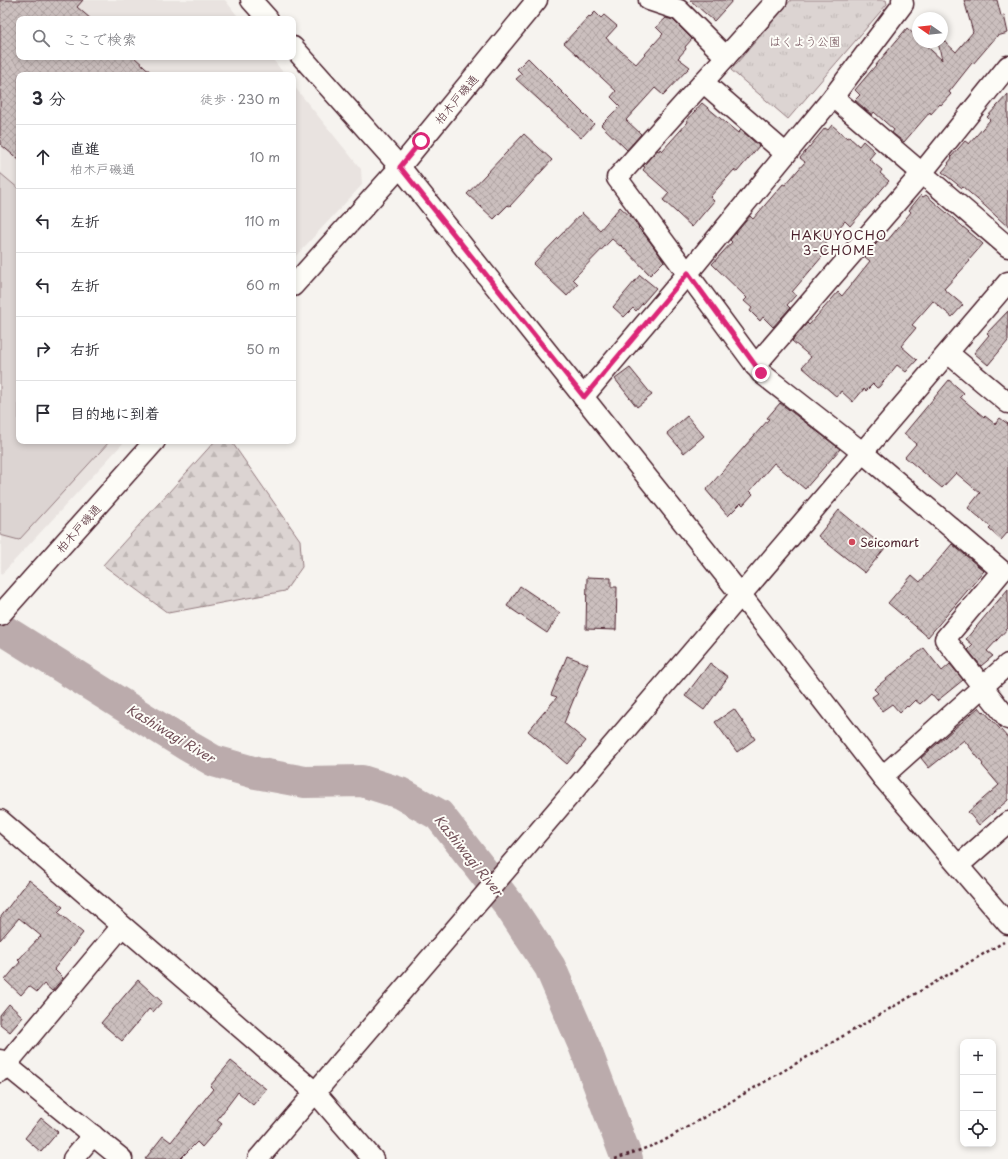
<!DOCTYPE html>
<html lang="ja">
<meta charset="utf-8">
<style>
body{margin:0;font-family:"Playpen Sans","Klee One",sans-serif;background:#f2f2f3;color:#2b2b33}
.controls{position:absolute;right:12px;bottom:12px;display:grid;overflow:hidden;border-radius:8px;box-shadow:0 2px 6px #0003}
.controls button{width:36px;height:36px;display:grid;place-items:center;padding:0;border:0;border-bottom:1px solid #e1e1e2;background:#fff;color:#2b2b33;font:20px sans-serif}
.compass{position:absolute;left:912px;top:12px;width:36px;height:36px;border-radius:50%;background:#fff;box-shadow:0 2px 6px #0003;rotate:284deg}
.stop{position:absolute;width:12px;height:12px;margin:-9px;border:3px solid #db2777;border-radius:50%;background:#fff}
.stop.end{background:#db2777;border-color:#fff;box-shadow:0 1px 4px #0008}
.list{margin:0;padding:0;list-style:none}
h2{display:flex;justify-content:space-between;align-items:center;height:52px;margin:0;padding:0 16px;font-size:17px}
h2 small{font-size:13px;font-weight:400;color:#7c7c81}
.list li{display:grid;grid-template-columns:26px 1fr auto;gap:12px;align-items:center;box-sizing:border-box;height:64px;padding:0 16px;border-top:1px solid #e1e1e2}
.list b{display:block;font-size:15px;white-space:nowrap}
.list p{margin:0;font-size:13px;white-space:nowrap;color:#7c7c81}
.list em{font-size:13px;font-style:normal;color:#7c7c81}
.icon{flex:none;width:22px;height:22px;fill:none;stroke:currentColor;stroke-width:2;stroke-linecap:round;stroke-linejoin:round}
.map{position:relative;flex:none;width:1008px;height:1159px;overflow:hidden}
.search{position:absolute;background:#fff;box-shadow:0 2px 6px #0003;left:16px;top:16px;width:280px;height:44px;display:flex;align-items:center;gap:10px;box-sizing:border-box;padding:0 14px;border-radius:8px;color:#7c7c81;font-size:15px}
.panel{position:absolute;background:#fff;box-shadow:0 2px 6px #0003;left:16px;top:72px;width:280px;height:372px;border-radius:8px}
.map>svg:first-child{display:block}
.built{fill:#e9e3e0}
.forest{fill:url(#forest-firs);stroke:#937a7e}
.park{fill:url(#park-tufts);stroke:#937a7e}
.garden{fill:#dcd4d2;stroke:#937a7e}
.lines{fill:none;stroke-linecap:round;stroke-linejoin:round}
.river{stroke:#bbabac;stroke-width:32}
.building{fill:url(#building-cross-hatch);stroke:#4a1f2b}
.minor-casing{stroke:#4a1f2b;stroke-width:23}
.path{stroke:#4a1f2b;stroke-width:2.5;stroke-dasharray:3 3;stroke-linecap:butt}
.minor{stroke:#fdfcf7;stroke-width:20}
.route{stroke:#db2777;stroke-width:5}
.poi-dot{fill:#d1495b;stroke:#fdfcf7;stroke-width:1.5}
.labels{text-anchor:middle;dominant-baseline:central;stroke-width:4;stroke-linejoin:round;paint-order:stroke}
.park-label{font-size:12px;fill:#6e4c55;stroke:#fdfcf7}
.street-label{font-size:12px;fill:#4a1f2b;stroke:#fdfcf7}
.poi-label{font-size:12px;fill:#4a1f2b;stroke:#fdfcf7;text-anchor:start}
.neighbourhood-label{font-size:13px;letter-spacing:1px;fill:#4a1f2b;stroke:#fdfcf7}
.water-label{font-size:13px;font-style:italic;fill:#725058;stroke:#fdfcf7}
</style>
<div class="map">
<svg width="1008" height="1159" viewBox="0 0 1008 1159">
<defs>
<pattern id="forest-firs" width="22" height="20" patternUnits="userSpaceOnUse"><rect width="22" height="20" fill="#dcd4d2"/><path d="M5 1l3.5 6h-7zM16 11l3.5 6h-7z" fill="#beb6b4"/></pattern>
<pattern id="park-tufts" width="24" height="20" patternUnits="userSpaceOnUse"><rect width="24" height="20" fill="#dcd4d2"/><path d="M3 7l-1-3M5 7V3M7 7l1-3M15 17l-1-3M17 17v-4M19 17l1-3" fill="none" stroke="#beb6b4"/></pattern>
<pattern id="building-cross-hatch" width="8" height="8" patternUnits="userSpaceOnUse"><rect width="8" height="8" fill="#cbbfbe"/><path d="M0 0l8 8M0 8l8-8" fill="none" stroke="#b0a4a3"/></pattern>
</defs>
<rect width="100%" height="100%" fill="#f6f3ef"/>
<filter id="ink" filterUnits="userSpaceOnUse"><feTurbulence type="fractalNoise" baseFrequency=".025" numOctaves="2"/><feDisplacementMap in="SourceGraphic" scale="8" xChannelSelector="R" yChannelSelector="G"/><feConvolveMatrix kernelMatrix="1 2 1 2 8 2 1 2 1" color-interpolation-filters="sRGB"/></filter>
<g filter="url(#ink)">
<g class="built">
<polygon points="0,0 225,0 240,19 19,19 19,57 271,57 285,75 19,75 19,441 125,441 1,575"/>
<polygon points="293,85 361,169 362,185 293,259"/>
</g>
<polygon class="forest" points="215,441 231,441 300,540 302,567 285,591 168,613 103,565"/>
<polygon class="park" points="791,0 886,0 887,4 788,119 731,70"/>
<polygon class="garden" points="0,173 19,189 19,441 110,441 19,540 0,535"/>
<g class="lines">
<polyline class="river" points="0,628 188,746 214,761 256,773 305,782 362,781 400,793 439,815 507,902 550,967 585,1048 627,1159"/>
</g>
<g class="building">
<polygon points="0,0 83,0 77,7 91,19 19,19 19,57 134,57 154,75 19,75 19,160 0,144"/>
<polygon points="690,0 733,0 714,21"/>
<polygon points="964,0 997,0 1001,16 1004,15 1008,33 997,36 973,64 972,63 949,92 951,94 941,105 940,104 931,114 930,112 904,142 892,133 894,130 874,112 872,115 855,100 860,95 855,90 907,28 918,38 918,42 922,42 942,60 938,42 942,42 942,39 956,52 973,32"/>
<polygon points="595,12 601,18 604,15 617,26 606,38 636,64 663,34 656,27 666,18 673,20 692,39 685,47 686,49 678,58 690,67 663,95 655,88 626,120 641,134 627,150 601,125 620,106 611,97 616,91 564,43 589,16 590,17"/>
<polygon points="528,58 594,124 581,138 516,79 522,74 517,69"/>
<polygon points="1008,94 1008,227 985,206 963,187 962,188 942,172 949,164 948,163 952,158 951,157 965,141 969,144 990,120 987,117"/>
<polygon points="702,103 738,133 741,130 759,146 737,172 734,170 710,197 714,201 692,227 663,200 669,193 643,170 645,167 643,166 657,150 659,151 660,149 662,151 688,122 687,120"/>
<polygon points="832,125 847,138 849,137 859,146 863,141 875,152 869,159 882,170 880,173 889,181 850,226 845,221 822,247 827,251 792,292 796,295 787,305 790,308 773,327 763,317 760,321 750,311 752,308 744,301 747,298 712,264 732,242 730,240 750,216 753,219 783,184 785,185 805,162 800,158 825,128 828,130"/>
<polygon points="524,134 552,160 510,206 508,205 494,219 467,194"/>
<polygon points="921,195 923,197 926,195 983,244 969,260 970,261 944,289 963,305 952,317 933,301 912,325 916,328 901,346 917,360 906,372 897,365 879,387 877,388 873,384 866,391 864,389 853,402 841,391 837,397 802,367 811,357 792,341 807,323 809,325 838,292 842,296 870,261 865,257 882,237 887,241 911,212 909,210"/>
<polygon points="620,207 632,218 639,227 638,228 645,235 664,261 650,275 621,245 620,246 612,239 573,279 578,284 567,296 533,264 582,213 600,230"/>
<polygon points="640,275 656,288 636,311 633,308 624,317 613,307"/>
<polygon points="1008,311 1008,341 988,365 974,353 989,335 987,333"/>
<polygon points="630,368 652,395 637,407 615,379"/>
<polygon points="949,380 964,393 960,397 984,417 985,416 995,424 1000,418 1008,424 1008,532 1001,540 989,529 991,527 968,508 980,493 956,473 942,488 905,457 916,444 904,434"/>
<polygon points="780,403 840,449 805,489 774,463 750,491 753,494 743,505 741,503 728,516 706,490 769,419 767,418"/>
<polygon points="687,416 704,436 684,453 667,433"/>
<polygon points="839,510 885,548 865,573 818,536"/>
<polygon points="952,544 984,571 928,637 888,603 912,575 920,582"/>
<polygon points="587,577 611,578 611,587 617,587 616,630 586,629"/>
<polygon points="520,586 560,613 547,633 507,606"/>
<polygon points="1008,589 1008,628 987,651 993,656 981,666 968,650 973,645 966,639"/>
<polygon points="924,648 942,671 950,664 963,680 937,701 931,694 920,704 915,700 908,707 907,706 900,713 892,704 882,711 872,697 878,693 874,689"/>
<polygon points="567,656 588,664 564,723 586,741 567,764 528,731 557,697 551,695"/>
<polygon points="710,663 728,677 704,710 685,696"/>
<polygon points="979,707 983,712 984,711 1008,738 1008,800 979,825 968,812 999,785 982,765 983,764 964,740 929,768 921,758"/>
<polygon points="734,709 755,739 737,752 715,722"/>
<polygon points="29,880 63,907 58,912 83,933 54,969 63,978 52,991 44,984 37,992 29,986 21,995 5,980 20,962 18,960 41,936 19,918 0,940 0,918"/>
<polygon points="138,980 162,1002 153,1012 149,1009 122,1041 101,1023"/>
<polygon points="9,1004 23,1017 10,1032 0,1024 0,1015"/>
<polygon points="231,1061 266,1089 253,1105 238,1092 217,1120 222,1124 202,1147 197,1142 180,1159 145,1159 163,1136 171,1142 213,1089 210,1086"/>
<polygon points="41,1118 58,1132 41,1152 25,1138"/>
</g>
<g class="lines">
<defs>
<g id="minor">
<polyline points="251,0 268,19"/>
<polyline points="649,0 679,10 726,57"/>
<polyline points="777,0 617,178 761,373 862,452 1002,571 945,639 1008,719"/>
<polyline points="293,47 400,167 741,595 882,777 1008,924"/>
<polyline points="703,82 786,154"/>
<polyline points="833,97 1008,247"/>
<polyline points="293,286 400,167 537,0"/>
<polyline points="948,353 1008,403"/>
<polyline points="755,366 921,174 1008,66"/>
<polyline points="583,397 688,273 833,97 903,4 902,0"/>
<polyline points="0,615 155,441"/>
<polyline points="882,777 1008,664"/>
<polyline points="0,820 315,1092 373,1159"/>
<polyline points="959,865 1008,822"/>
<polyline points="0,1060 122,1159"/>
<polyline points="0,1072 122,926"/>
<polyline points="73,1159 93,1135"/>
<polyline points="258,1159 517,857 1008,282"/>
</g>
</defs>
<use href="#minor" class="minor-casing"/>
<polyline class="path" points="615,1159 660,1143 1004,942"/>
<use href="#minor" class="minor"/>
</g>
</g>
<g class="lines" filter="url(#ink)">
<polyline class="route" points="421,141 400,167 584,397 688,273 761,373"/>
</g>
<circle class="poi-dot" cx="852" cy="542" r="4"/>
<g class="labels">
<g class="park-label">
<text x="805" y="41">はくよう公園</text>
</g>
<g class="street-label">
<text transform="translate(456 99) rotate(-50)">柏木戸磯通</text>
<text transform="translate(78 528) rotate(-48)">柏木戸磯通</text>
</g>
<g class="poi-label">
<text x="860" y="542">Seicomart</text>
</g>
<g class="neighbourhood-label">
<text x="839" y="234">HAKUYOCHO<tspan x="839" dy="15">3-CHOME</tspan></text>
</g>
<g class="water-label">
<text transform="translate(171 733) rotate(31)">Kashiwagi River</text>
<text transform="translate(469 855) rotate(51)">Kashiwagi River</text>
</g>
</g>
</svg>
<div class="controls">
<button>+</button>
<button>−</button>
<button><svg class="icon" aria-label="locate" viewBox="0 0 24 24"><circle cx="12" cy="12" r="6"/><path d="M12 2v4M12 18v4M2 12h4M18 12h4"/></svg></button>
</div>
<svg class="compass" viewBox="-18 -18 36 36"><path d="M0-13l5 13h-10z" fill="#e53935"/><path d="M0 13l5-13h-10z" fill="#7c7c81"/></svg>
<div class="stop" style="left:421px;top:141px"></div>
<div class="stop end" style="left:761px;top:373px"></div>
<div class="search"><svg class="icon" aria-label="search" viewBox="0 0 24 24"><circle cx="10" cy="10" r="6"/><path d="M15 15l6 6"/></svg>ここで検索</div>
<section class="panel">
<h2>3 分<small>徒歩 · 230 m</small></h2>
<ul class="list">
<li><svg class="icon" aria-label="ahead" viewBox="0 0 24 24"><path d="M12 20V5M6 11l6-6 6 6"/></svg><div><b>直進</b><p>柏木戸磯通</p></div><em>10 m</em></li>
<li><svg class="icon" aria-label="left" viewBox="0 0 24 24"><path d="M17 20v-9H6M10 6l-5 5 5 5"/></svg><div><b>左折</b></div><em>110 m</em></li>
<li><svg class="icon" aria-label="left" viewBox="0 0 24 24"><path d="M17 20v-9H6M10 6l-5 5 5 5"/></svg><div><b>左折</b></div><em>60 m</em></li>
<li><svg class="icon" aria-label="right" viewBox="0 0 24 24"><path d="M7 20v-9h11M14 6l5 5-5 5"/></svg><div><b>右折</b></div><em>50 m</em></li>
<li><svg class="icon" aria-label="arrive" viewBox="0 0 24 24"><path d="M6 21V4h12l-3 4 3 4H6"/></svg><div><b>目的地に到着</b></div></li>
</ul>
</section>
</div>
